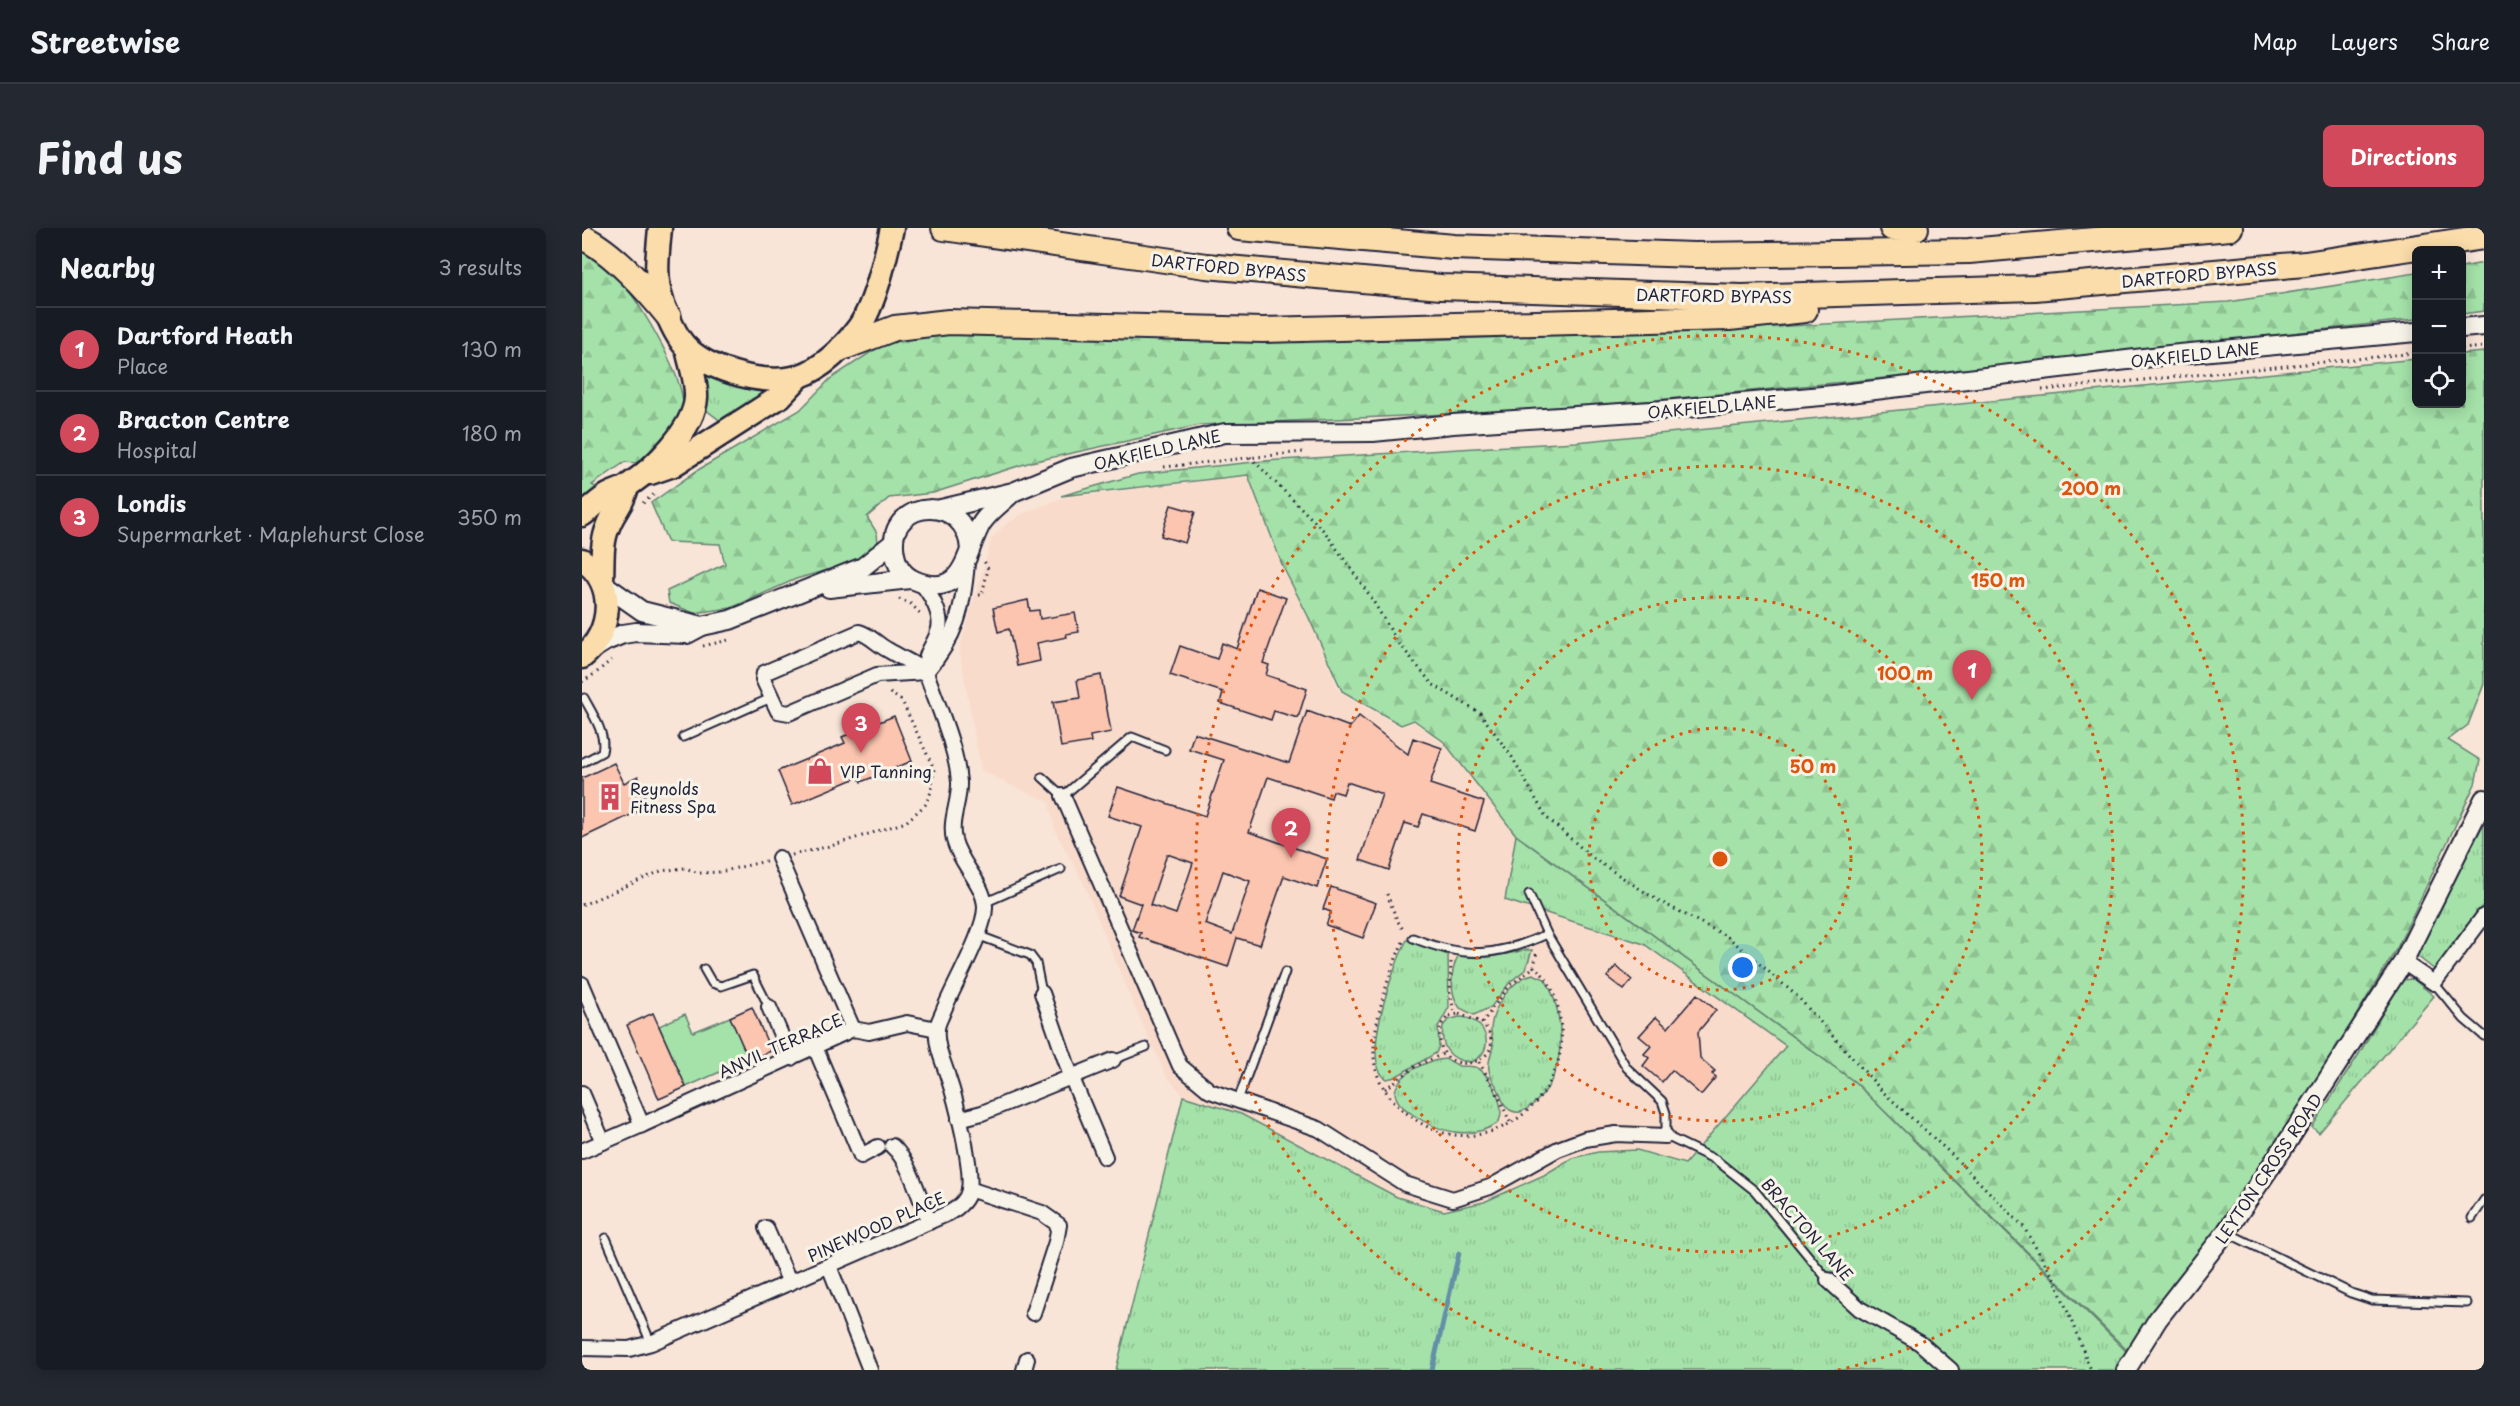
<!DOCTYPE html>
<meta charset="utf-8">
<style>
body{margin:0;font-family:"Playpen Sans",sans-serif;background:#242831;color:#f1f3f6}
.controls{position:absolute;right:18px;top:18px;display:grid;overflow:hidden;border-radius:9px;box-shadow:0 3px 15px #0003}
.controls button{width:54px;height:54px;display:grid;place-items:center;padding:0;border:0;border-bottom:2px solid #363941;background:#171b24;color:#f1f3f6;font:30px sans-serif}
.you{position:absolute;left:1161px;top:740px;width:21px;height:21px;margin:-15px;border:4px solid #fff;border-radius:50%;background:#1a73e8;box-shadow:0 0 0 9px #1a73e833}
.badge{display:grid;place-items:center;width:39px;height:39px;border-radius:50%;background:#d1495b;color:#fff;font-size:20px;font-weight:700}
.pin{position:absolute;translate:-50% -50px;filter:drop-shadow(0 2px 3px #0008)}
.pin::after{content:'';position:absolute;top:32px;width:21px;height:18px;background:inherit;clip-path:polygon(0 0,100% 0,50% 100%)}
.list{margin:0;padding:0;list-style:none}
h2{display:flex;justify-content:space-between;align-items:center;height:78px;margin:0;padding:0 24px;font-size:26px}
h2 small{font-size:20px;font-weight:400;color:#9ea1a6}
.list li{display:grid;grid-template-columns:39px 1fr auto;gap:18px;align-items:center;box-sizing:border-box;height:84px;padding:0 24px;border-top:2px solid #363941}
.list b{display:block;font-size:22px;white-space:nowrap}
.list p{margin:0;font-size:20px;white-space:nowrap;color:#9ea1a6}
.list em{font-size:20px;font-style:normal;color:#9ea1a6}
.icon{flex:none;width:33px;height:33px;fill:none;stroke:currentColor;stroke-width:2;stroke-linecap:round;stroke-linejoin:round}
.map{position:relative;flex:none;width:1902px;height:1142px;overflow:hidden;border-radius:9px}
header{display:flex;align-items:center;gap:36px;box-sizing:border-box;height:84px;padding:0 30px;background:#171b24;border-bottom:2px solid #363941}
header strong{font-size:28px}
nav{display:flex;gap:33px;margin-inline-start:auto;font-size:21px}
.intro{display:flex;align-items:center;justify-content:space-between;box-sizing:border-box;height:144px;padding:0 36px}
h1{margin:0;font-size:42px}
.button{padding:15px 27px;border-radius:9px;background:#d1495b;color:#fff;font-size:21px;font-weight:700}
main{display:flex;gap:36px;padding:0 36px}
aside{flex:1;background:#171b24;border-radius:9px;box-shadow:0 3px 15px #0003}
.map>svg:first-child{display:block}
.built{fill:#f9dbcb}
.grass{fill:url(#grass-tufts);stroke:#648272;stroke-width:1.5}
.forest{fill:url(#forest-firs);stroke:#648272;stroke-width:1.5}
.garden{fill:#a5e2a9;stroke:#648272;stroke-width:1.5}
.lines{fill:none;stroke-linecap:round;stroke-linejoin:round}
.stream{stroke:#638fa7;stroke-width:5}
.building{fill:#fcc5b0;stroke:#22223b;stroke-width:1.5;fill-rule:evenodd}
.service-casing{stroke:#22223b;stroke-width:11}
.minor-casing{stroke:#22223b;stroke-width:18}
.tertiary-casing{stroke:#22223b;stroke-width:22}
.primary-casing{stroke:#22223b;stroke-width:27}
.trunk-casing{stroke:#22223b;stroke-width:28}
.path{stroke:#22223b;stroke-width:3;stroke-dasharray:1.5 4.5;stroke-linecap:butt}
.service{stroke:#f7f3e8;stroke-width:7}
.minor{stroke:#f7f3e8;stroke-width:14}
.tertiary{stroke:#f7f3e8;stroke-width:18}
.primary{stroke:#fbddab;stroke-width:22}
.trunk{stroke:#fbddab;stroke-width:24}
.ring{fill:none;stroke:#de560e;stroke-width:3;stroke-dasharray:3 6}
.labels{text-anchor:middle;dominant-baseline:central;stroke-width:6;stroke-linejoin:round;paint-order:stroke}
.street-label{font-size:16px;fill:#22223b;stroke:#f7f3e8}
.poi-label{font-size:16px;fill:#22223b;stroke:#f7f3e8;text-anchor:start}
.centre{fill:#de560e;stroke:#f7f3e8;stroke-width:3}
.ring-label{font-size:18px;text-anchor:middle;font-weight:bold;fill:#de560e;stroke:#f7f3e8;stroke-width:6;stroke-linejoin:round;paint-order:stroke}
</style>
<header>
<strong>Streetwise</strong>
<nav><a>Map</a><a>Layers</a><a>Share</a></nav>
</header>
<div class="intro"><h1>Find us</h1><a class="button">Directions</a></div>
<main>
<aside>
<h2>Nearby<small>3 results</small></h2>
<ul class="list">
<li><span class="badge">1</span><div><b>Dartford Heath</b><p>Place</p></div><em>130 m</em></li>
<li><span class="badge">2</span><div><b>Bracton Centre</b><p>Hospital</p></div><em>180 m</em></li>
<li><span class="badge">3</span><div><b>Londis</b><p>Supermarket · Maplehurst Close</p></div><em>350 m</em></li>
</ul>
</aside>
<div class="map">
<svg width="1902" height="1142" viewBox="0 0 1902 1142">
<defs>
<pattern id="grass-tufts" width="24" height="20" patternUnits="userSpaceOnUse" patternTransform="scale(1.5)"><rect width="24" height="20" fill="#a5e2a9"/><path d="M3 7l-1-3M5 7V3M7 7l1-3M15 17l-1-3M17 17v-4M19 17l1-3" fill="none" stroke="#8ec292"/></pattern>
<pattern id="forest-firs" width="22" height="20" patternUnits="userSpaceOnUse" patternTransform="scale(1.5)"><rect width="22" height="20" fill="#a5e2a9"/><path d="M5 1l3.5 6h-7zM16 11l3.5 6h-7z" fill="#8ec292"/></pattern>
</defs>
<rect width="100%" height="100%" fill="#f8e5d7"/>
<filter id="ink" filterUnits="userSpaceOnUse"><feTurbulence type="fractalNoise" baseFrequency=".0167" numOctaves="2"/><feDisplacementMap in="SourceGraphic" scale="12" xChannelSelector="R" yChannelSelector="G"/><feConvolveMatrix kernelMatrix="1 2 1 2 8 2 1 2 1" color-interpolation-filters="sRGB"/></filter>
<g filter="url(#ink)">
<polygon class="built" points="665,248 700,339 725,388 758,464 819,499 832,494 861,515 934,607 924,672 1062,716 1204,818 1103,935 1055,921 1016,923 990,929 961,946 901,973 862,982 816,968 660,885 602,868 584,848 549,771 500,652 474,605 466,573 436,561 399,542 377,422 410,310 424,296 440,286 480,270"/>
<g class="grass">
<polygon points="120,140 191,160 140,194 123,181"/>
<polygon points="1902,595 1902,674 1894,689 1853,742 1834,727"/>
<polygon points="934,607 1273,854 1551,1130 1544,1142 534,1142 601,868 659,886 815,969 862,983 902,974 962,947 990,930 1016,924 1055,922 1103,936 1204,818 1062,716 923,672"/>
<path d="M825 712 866 727 867 779 856 799 857 818 854 825 813 849 805 851C776 835 813 734 825 712Z"/>
<path d="M943 722H950L944 741 928 754 909 779 892 787 878 780C867 765 868 744 876 728 900 732 919 727 943 722Z"/>
<path d="M951 746 963 751C985 787 986 850 949 878 942 883 936 887 928 882 921 878 920 870 917 863 914 856 908 850 907 842 905 832 911 825 911 815 911 811 909 807 909 802 910 779 929 752 951 746Z"/>
<polygon points="1831,751 1852,768 1737,905 1730,899 1777,826 1820,752"/>
<path d="M877 789C904 789 916 823 889 834 867 833 858 818 861 798L866 792Z"/>
<path d="M864 831C869 833 873 836 877 838 884 839 890 837 896 840 910 849 925 880 916 895 888 913 856 904 830 886 822 880 814 875 813 864 817 844 845 832 864 831Z"/>
</g>
<g class="forest">
<path d="M0 14C13 27 27 40 39 53 58 74 109 159 100 185 94 203 69 225 54 235L43 234 10 257 17 261 0 276Z"/>
<polygon points="1902,35 1902,83 1880,86 1880,39"/>
<polygon points="1834,45 1834,91 1345,146 982,181 618,197 449,234 351,265 307,270 285,289 295,305 296,315 276,333 214,351 149,380 112,385 87,375 85,363 143,336 138,316 86,314 69,275 116,242 218,182 248,151 298,118 335,106 375,100 618,111 839,112 1170,100 1646,74"/>
<polygon points="1902,124 1902,456 1886,497 1866,512 1898,532 1893,556 1815,720 1701,908 1633,1002 1552,1129 1273,854 934,607 862,514 832,492 819,497 760,463 726,388 701,339 666,247 479,268 556,246 682,233 994,214 1834,131 1834,176 1880,176 1880,126"/>
</g>
<polygon class="garden" points="103,786 111,804 148,789 167,831 104,859 77,798"/>
<g class="lines">
<polyline class="stream" points="850,1142 877,1025"/>
</g>
<g class="building">
<polygon points="589,277 613,284 603,315 579,308"/>
<polygon points="675,360 704,370 681,435 687,437 684,447 725,461 716,490 692,483 689,492 638,475 641,464 588,447 598,418 635,431 640,415 655,421"/>
<polygon points="446,372 448,383 457,382 458,391 493,385 497,404 484,406 485,409 455,415 458,433 435,438 427,401 416,404 411,380"/>
<polygon points="519,447 529,504 508,508 509,514 479,519 471,474 498,470 495,452"/>
<path d="M725 483 768 499 777 488 826 526 831 510 860 520 848 556 902 574 893 603 841 586 836 599 823 595 807 642 778 632 800 566 765 554 761 566 751 563 749 570 686 549 667 604 745 631 735 660 702 648 678 717 655 710 646 739 557 709 559 705 550 702 559 676 537 668 560 599 526 588 536 559 623 588 642 532 607 521 612 505 707 535ZM585 626 611 635 594 686 568 677ZM641 643 668 653 650 706 623 696Z"/>
<polygon points="312,488 330,533 279,554 277,549 210,577 196,543 263,515 260,509"/>
<polygon points="32,535 42,555 56,548 64,566 49,573 55,584 0,610 0,550"/>
<polygon points="749,659 794,675 781,710 744,697 749,684 741,681"/>
<polygon points="1034,738 1050,752 1042,762 1025,749"/>
<polygon points="1115,766 1134,782 1116,804 1118,830 1133,843 1130,846 1134,849 1119,867 1090,842 1080,854 1061,838 1067,830 1062,826 1069,818 1057,808 1074,789 1086,800"/>
<polygon points="170,779 189,823 167,832 148,789"/>
<polygon points="71,785 104,859 77,871 45,797"/>
</g>
<g class="lines">
<defs>
<g id="service">
<polyline points="101,509 189,470"/>
<path d="M0 535 20 524C25 507 10 485 2 470"/>
<polyline points="460,549 481,568 550,509 583,522"/>
<polyline points="947,666 965,706 1045,840 1080,873 1084,885 1084,908 1134,932 1173,963 1246,1052"/>
<polyline points="402,675 479,641"/>
<polyline points="395,707 448,727 454,735 460,765"/>
<path d="M831 710C883 731 915 729 965 706"/>
<polyline points="122,741 130,755 139,758 171,747 187,779"/>
<polyline points="1852,755 1882,791 1902,808"/>
<polyline points="531,832 564,819"/>
<polyline points="656,872 703,744"/>
<polyline points="1890,990 1902,972"/>
<polyline points="1646,1005 1769,1065 1790,1072 1885,1075"/>
<polyline points="24,1010 69,1115"/>
</g>
<g id="minor">
<path d="M277 404C288 407 296 417 306 422 319 430 332 435 344 444L295 447 207 485 196 483 181 451 182 445Z"/>
<path d="M344 444C375 408 381 381 385 335"/>
<polyline points="481,568 598,838 628,863 737,901 823,956 871,971 908,959 976,921 1003,911 1034,906 1084,908"/>
<polyline points="197,630 271,801"/>
<polyline points="1821,734 1852,755 1902,688"/>
<polyline points="0,756 60,897 271,801 287,804 325,795 355,801"/>
<polyline points="460,765 489,848 523,929"/>
<polyline points="187,779 209,830"/>
<polyline points="233,819 279,928 296,919"/>
<polyline points="0,865 21,914"/>
<polyline points="377,891 400,885 531,832"/>
<path d="M310 918C327 932 339 973 347 994"/>
<polyline points="0,923 60,897"/>
<polyline points="387,961 460,985 477,997 474,1014 451,1085"/>
<polyline points="184,1000 208,1055"/>
<polyline points="247,1038 288,1142"/>
<polyline points="1246,1052 1278,1081 1338,1115 1369,1142"/>
<path d="M0 1120 47 1121 69 1115 367 985C376 980 385 972 387 962 391 940 374 872 366 849 362 835 353 817 355 801 355 796 359 789 361 784 371 758 404 702 403 678 401 654 378 636 372 612 367 592 378 574 377 554 374 517 356 479 344 444 342 423 350 422 356 404 362 389 349 367 340 356"/>
<polyline points="442,1142 445,1131"/>
</g>
<g id="tertiary">
<polyline points="1880,100 1902,98"/>
<polyline points="359,281 431,264 489,240 643,205 791,204 871,196 1070,183 1251,167 1587,127 1834,104"/>
<path d="M388 322C385 265 308 271 312 319 313 333 318 346 332 352 381 373 383 327 398 298 404 286 420 275 429 266"/>
<polyline points="23,357 60,383 120,398"/>
<polyline points="247,360 328,351"/>
<polyline points="8,423 24,413 41,406 54,404 105,406 120,398 148,392 281,339 312,314"/>
<polyline points="1544,1142 1576,1091 1644,1004 1706,913 1821,734 1902,571"/>
</g>
<g id="primary">
<path d="M78 0C76 24 72 49 80 73 85 87 94 110 106 121 130 143 185 159 218 148 240 141 263 118 277 99 293 77 304 27 310 0"/>
<polyline points="68,245 91,237 199,168 217,149"/>
<path d="M0 287C9 281 17 272 26 267 33 263 41 262 47 257 72 240 112 201 114 170 115 153 108 136 105 120"/>
<path d="M0 332C35 354 31 405 0 429"/>
<path d="M20 352C21 334 19 315 26 299 32 282 40 279 45 259"/>
</g>
<g id="trunk">
<polyline points="362,0 624,38 859,59 1160,69 1453,60 1723,36 1902,9"/>
<polyline points="657,0 872,19 1112,27 1387,23 1648,0"/>
<polyline points="1310,0 1334,0"/>
<path d="M0 9C30 23 66 63 87 89"/>
<polyline points="260,120 313,100 367,94 681,102 1147,90 1223,82"/>
</g>
</defs>
<use href="#service" class="service-casing"/>
<use href="#minor" class="minor-casing"/>
<use href="#tertiary" class="tertiary-casing"/>
<use href="#primary" class="primary-casing"/>
<use href="#trunk" class="trunk-casing"/>
<g class="path">
<polyline points="1880,121 1902,119"/>
<polyline points="1460,162 1834,125"/>
<polyline points="668,229 743,304 788,368 815,413 850,456 898,485 930,529 964,589 1012,631 1075,672 1146,709 1215,768 1300,863 1368,925 1441,998 1473,1052 1509,1142"/>
<polyline points="582,239 721,224"/>
<polyline points="61,275 75,264"/>
<polyline points="397,367 400,367 406,341 402,333"/>
<polyline points="317,371 329,376 338,385"/>
<polyline points="121,418 147,412"/>
<polyline points="0,454 14,445 29,432"/>
<polyline points="210,627 252,617 324,594 343,577 349,564 352,541 320,473 308,465 306,461"/>
<polyline points="805,666 815,692 822,703"/>
<polyline points="0,677 79,643 103,640 117,645 138,644 184,633"/>
<path d="M821 714C807 743 785 811 794 842 798 858 810 873 822 883 834 893 847 901 862 905 925 921 985 862 979 800 977 778 972 753 952 739L955 723"/>
<polyline points="869,734 868,765 873,787"/>
<path d="M877 786 899 794C940 835 846 860 859 797L866 788Z"/>
<polyline points="900,795 927,758 952,739"/>
<polyline points="897,834 914,863 928,894"/>
<polyline points="803,861 834,838 863,825"/>
</g>
<use href="#service" class="service"/>
<use href="#minor" class="minor"/>
<use href="#tertiary" class="tertiary"/>
<use href="#primary" class="primary"/>
<use href="#trunk" class="trunk"/>
</g>
</g>
<g class="ring">
<circle cx="1138" cy="631" r="131"/>
<circle cx="1138" cy="631" r="262"/>
<circle cx="1138" cy="631" r="393"/>
<path d="M1020 1142A524 524 0 1 1 1256 1142"/>
</g>
<defs>
<symbol id="shop-bare" viewBox="-9 -9 18 18"><path d="M-5-2.5h2.3a2.7 3.5 0 0 1 5.4 0H5L5.5 6h-11ZM-1.5-2.5h3a1.5 2.3 0 0 0-3 0Z" fill="#d1495b" stroke="#f7f3e8" stroke-width="2.5" paint-order="stroke"/></symbol>
<symbol id="building-bare" viewBox="-9 -9 18 18"><path d="M-4-6H4V6H1V3H-1V6H-4ZM-2.5-4.3h1.7v1.8h-1.7ZM.8-4.3h1.7v1.8H.8ZM-2.5-1h1.7V.8h-1.7ZM.8-1h1.7V.8H.8Z" fill="#d1495b" stroke="#f7f3e8" stroke-width="2.5" paint-order="stroke"/></symbol>
</defs>
<g fill-rule="evenodd">
<use href="#shop-bare" x="219" y="524" width="38" height="38"/>
<use href="#building-bare" x="9" y="550" width="38" height="38"/>
</g>
<g class="labels">
<g class="street-label">
<text transform="translate(647 39) rotate(6)">DARTFORD BYPASS</text>
<text transform="translate(1617 46) rotate(-5)">DARTFORD BYPASS</text>
<text transform="translate(1132 67) rotate(1)">DARTFORD BYPASS</text>
<text transform="translate(1613 126) rotate(-6)">OAKFIELD LANE</text>
<text transform="translate(1130 178) rotate(-5)">OAKFIELD LANE</text>
<text transform="translate(575 221) rotate(-13)">OAKFIELD LANE</text>
<text transform="translate(198 817) rotate(-24)">ANVIL TERRACE</text>
<text transform="translate(1686 940) rotate(-56)">LEYTON CROSS ROAD</text>
<text transform="translate(294 998) rotate(-24)">PINEWOOD PLACE</text>
<text transform="translate(1226 1001) rotate(49)">BRACTON LANE</text>
</g>
<g class="poi-label">
<text x="258" y="543">VIP Tanning</text>
<text x="48" y="560">Reynolds<tspan x="48" dy="18">Fitness Spa</tspan></text>
</g>
</g>
<circle cx="1138" cy="631" r="9" class="centre"/>
<g class="ring-label">
<text x="1509" y="267">200 m</text>
<text x="1416" y="359">150 m</text>
<text x="1323" y="452">100 m</text>
<text x="1231" y="545">50 m</text>
</g>
</svg>
<div class="controls">
<button>+</button>
<button>−</button>
<button><svg class="icon" aria-label="locate" viewBox="0 0 24 24"><circle cx="12" cy="12" r="6"/><path d="M12 2v4M12 18v4M2 12h4M18 12h4"/></svg></button>
</div>
<div class="you"></div>
<div class="pin badge" style="left:1390px;top:472px">1</div>
<div class="pin badge" style="left:709px;top:630px">2</div>
<div class="pin badge" style="left:279px;top:525px">3</div>
</div>
</main>
